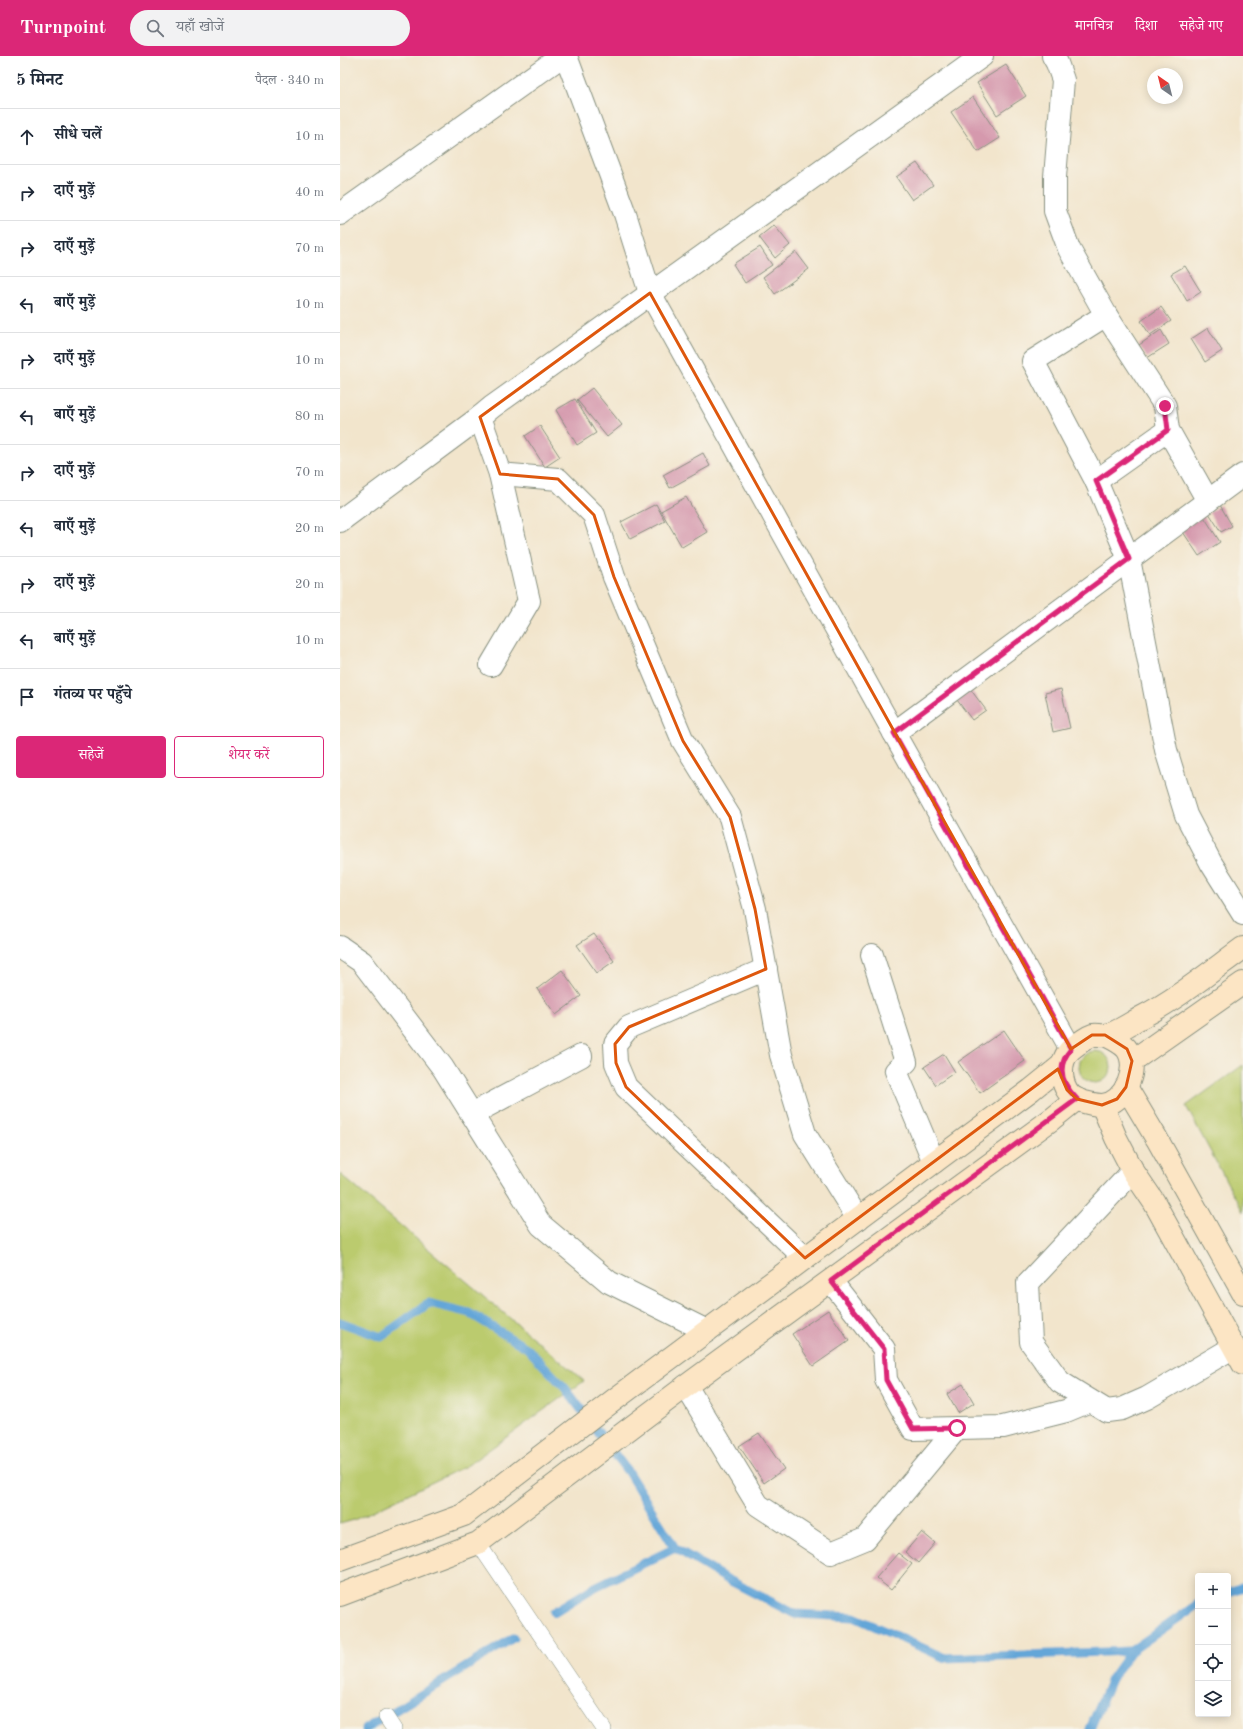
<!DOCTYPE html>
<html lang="hi">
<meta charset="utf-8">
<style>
body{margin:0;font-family:"Old Standard TT","Noto Serif Devanagari",serif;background:#f2f2f3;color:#1f2937}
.controls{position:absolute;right:12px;bottom:12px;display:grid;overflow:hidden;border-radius:4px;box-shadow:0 2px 10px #0003}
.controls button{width:36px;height:36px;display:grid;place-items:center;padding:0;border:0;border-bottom:1px solid #e0e1e3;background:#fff;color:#1f2937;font:20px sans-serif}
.compass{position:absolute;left:807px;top:12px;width:36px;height:36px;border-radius:50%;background:#fff;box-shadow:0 2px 10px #0003;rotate:325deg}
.stop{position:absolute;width:12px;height:12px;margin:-9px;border:3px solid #db2777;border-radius:50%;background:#fff}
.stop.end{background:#db2777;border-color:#fff;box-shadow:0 1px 4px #0008}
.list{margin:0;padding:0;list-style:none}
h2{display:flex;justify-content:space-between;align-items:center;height:52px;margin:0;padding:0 16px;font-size:17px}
h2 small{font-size:13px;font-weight:400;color:#747a83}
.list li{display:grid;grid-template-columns:26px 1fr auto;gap:12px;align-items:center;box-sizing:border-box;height:56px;padding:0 16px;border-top:1px solid #e0e1e3}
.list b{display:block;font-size:15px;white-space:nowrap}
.list em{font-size:13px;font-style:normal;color:#747a83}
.actions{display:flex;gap:8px;padding:12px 16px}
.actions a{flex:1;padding:9px 0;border:1px solid #db2777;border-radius:4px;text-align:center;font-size:14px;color:#db2777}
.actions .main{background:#db2777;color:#fff}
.icon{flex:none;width:22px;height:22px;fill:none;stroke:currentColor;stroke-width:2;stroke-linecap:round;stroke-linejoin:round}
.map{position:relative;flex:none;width:903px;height:1673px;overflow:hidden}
header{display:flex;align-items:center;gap:24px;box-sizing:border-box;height:56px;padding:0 20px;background:#db2777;color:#fff}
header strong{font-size:19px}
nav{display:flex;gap:22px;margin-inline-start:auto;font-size:14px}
.search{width:280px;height:36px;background:#f2f2f3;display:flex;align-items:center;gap:10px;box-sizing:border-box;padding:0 14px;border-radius:22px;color:#747a83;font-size:15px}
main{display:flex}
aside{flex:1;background:#fff}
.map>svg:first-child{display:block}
.green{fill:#bbcb6e;stroke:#6d8451}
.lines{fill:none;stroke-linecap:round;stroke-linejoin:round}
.stream{stroke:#64a6d8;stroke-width:9}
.building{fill:#d599ad}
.lane-casing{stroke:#889180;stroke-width:16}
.street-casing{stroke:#889180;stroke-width:24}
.secondary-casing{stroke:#889180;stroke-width:24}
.lane{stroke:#fff;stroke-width:15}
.street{stroke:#fff;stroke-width:22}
.secondary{stroke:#fce5c4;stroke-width:22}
.route{stroke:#db2777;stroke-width:5}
.marked{fill:none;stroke:#de580e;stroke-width:3;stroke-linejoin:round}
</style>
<header>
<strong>Turnpoint</strong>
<div class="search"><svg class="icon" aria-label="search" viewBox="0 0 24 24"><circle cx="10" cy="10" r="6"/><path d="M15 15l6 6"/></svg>यहाँ खोजें</div>
<nav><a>मानचित्र</a><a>दिशा</a><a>सहेजे गए</a></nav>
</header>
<main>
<aside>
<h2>5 मिनट<small>पैदल · 340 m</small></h2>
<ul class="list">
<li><svg class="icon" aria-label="ahead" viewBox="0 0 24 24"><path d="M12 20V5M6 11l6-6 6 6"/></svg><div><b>सीधे चलें</b></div><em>10 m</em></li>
<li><svg class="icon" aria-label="right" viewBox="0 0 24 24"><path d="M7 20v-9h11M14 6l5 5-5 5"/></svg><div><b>दाएँ मुड़ें</b></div><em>40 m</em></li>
<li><svg class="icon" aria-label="right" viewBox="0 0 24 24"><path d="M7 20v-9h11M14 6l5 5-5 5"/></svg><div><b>दाएँ मुड़ें</b></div><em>70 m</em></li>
<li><svg class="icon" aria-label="left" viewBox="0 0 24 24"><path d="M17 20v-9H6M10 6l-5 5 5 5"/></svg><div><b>बाएँ मुड़ें</b></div><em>10 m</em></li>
<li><svg class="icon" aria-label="right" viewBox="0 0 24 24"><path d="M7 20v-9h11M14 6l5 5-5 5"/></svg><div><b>दाएँ मुड़ें</b></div><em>10 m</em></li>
<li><svg class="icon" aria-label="left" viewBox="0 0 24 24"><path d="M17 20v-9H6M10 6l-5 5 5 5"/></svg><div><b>बाएँ मुड़ें</b></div><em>80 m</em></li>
<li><svg class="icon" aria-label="right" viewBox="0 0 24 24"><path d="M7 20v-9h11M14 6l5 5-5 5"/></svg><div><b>दाएँ मुड़ें</b></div><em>70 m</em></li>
<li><svg class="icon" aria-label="left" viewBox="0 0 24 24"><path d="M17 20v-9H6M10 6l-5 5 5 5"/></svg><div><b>बाएँ मुड़ें</b></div><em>20 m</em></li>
<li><svg class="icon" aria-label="right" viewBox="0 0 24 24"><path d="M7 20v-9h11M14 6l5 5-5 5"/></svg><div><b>दाएँ मुड़ें</b></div><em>20 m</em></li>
<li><svg class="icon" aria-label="left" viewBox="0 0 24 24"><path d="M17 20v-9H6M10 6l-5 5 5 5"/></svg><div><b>बाएँ मुड़ें</b></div><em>10 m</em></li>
<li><svg class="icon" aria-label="arrive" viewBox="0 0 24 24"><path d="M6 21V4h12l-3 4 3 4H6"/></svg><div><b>गंतव्य पर पहुँचे</b></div></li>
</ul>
<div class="actions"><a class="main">सहेजें</a><a>शेयर करें</a></div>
</aside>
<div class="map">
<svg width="903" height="1673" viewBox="0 0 903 1673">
<rect width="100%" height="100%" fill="#f7f3e8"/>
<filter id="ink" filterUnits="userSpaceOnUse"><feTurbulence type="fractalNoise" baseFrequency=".025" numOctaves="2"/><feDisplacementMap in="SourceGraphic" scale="8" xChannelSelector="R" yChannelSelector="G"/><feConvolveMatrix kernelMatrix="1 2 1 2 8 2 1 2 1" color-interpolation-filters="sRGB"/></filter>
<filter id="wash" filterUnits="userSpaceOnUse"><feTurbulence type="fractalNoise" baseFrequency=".012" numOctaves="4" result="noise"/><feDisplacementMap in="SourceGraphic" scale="16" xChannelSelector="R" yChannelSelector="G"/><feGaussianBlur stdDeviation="0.9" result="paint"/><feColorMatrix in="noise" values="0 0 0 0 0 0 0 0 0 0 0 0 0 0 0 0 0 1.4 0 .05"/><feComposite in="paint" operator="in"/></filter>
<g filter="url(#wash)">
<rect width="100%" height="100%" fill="#f2e5cc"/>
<g class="green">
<circle cx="755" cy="1011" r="16"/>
<polygon points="903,1009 903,1156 846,1050"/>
<polygon points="0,1118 244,1325 128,1409 14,1464 0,1468"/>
</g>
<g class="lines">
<g class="stream">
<polyline points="0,1266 41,1281 89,1247 129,1257 187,1292 225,1332 288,1416 335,1492 385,1522 455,1558 514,1561 605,1602 791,1595"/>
<polyline points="888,1536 903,1531"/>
<polyline points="214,1556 253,1532 335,1492"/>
<polyline points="25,1673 173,1582"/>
<polyline points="750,1673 771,1623 791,1595 858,1548"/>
</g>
</g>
<g id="blocks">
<g class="building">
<polygon points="666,9 686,40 657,59 637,27"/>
<polygon points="633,41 660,82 638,96 611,56"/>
<polygon points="577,107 593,129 572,144 556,121"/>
<polygon points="434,169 450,189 435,202 419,181"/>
<polygon points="420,191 432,209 405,227 393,208"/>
<polygon points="456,196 469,213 435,238 423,221"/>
<polygon points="845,210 861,236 847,245 831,218"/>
<polygon points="821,251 831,265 810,279 801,265"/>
<polygon points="868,272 882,295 865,306 851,283"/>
<polygon points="821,274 829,288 807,302 799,289"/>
<polygon points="252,332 282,369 267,381 237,344"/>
<polygon points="235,343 256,377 237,389 216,354"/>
<polygon points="200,370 220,401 205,411 185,380"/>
<polygon points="363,397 370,410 330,432 323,419"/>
<polygon points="346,441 367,476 342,491 321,455"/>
<polygon points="316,448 325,465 290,483 281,466"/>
<polygon points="880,449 892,470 881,476 869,457"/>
<polygon points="863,459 880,486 859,500 841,473"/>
<polygon points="721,633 730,672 713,676 705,637"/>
<polygon points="631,634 646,654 632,664 617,644"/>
<polygon points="254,878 274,905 257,917 237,889"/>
<polygon points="222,914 241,940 216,959 197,933"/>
<polygon points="664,974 685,1005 640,1037 618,1006"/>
<polygon points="604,998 615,1016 596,1029 584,1011"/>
<polygon points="488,1254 509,1285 473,1310 452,1278"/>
<polygon points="623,1328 634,1347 618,1357 607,1338"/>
<polygon points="419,1377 444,1413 424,1427 399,1390"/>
<polygon points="582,1476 595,1487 578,1507 565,1496"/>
<polygon points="558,1497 572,1508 551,1534 536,1522"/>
</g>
</g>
</g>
<g filter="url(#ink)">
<use href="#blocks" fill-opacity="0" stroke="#889180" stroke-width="1"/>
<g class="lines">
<defs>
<g id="lane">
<polyline points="138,1487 264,1673"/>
<polyline points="46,1661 54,1673"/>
</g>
<g id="street">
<polyline points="226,0 285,158 310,237 554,677 731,993"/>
<polyline points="713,0 717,7 723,24 715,121 715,155 729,193 766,259 825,350 828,374 868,445"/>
<polyline points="0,158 222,0"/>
<polyline points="766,259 693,305 756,425 789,503 826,694 846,759 871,807 903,858"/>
<polyline points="140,361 160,418 189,545 151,609"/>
<polyline points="160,418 218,423 254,459 274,521 343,685 390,761 415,853 441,999 465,1078 518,1163"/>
<polyline points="756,425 828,374"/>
<polyline points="0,465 140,361 152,351 642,0"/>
<polyline points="554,677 903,419"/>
<polyline points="0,891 22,906 103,1012 201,1169 269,1226 367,1275"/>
<polyline points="532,899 566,1006 556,1015 594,1106"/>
<polyline points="426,913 289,971 275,988 276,1007 286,1031 465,1202"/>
<polyline points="132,1058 241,1000"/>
<polyline points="793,1115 688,1227 691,1286 720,1326 767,1355 782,1353 807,1342 894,1291"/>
<polyline points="491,1225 544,1293 546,1324 573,1373 663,1371 726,1355 750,1345"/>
<polyline points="346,1330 418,1449 491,1497 525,1483 617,1372"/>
</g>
<g id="secondary">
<path d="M765 979C773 983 780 986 786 992 801 1010 785 1048 762 1049 755 1049 744 1046 738 1044 720 1036 717 1008 730 994 735 990 747 981 753 979 757 978 761 980 765 979 775 978 791 967 800 962 837 943 870 916 903 892"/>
<polyline points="792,1005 903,927"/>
<polyline points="786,1031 817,1083 903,1237"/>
<polyline points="762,1049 776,1082 793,1115 814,1146 903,1308"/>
<polyline points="0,1504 124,1459 274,1344 691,1034 722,1009"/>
<polyline points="0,1539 138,1487 346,1330 712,1063 737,1043"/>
</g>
</defs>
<use href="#lane" class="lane-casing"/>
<use href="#street" class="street-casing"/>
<use href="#secondary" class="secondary-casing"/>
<use href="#lane" class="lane"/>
<use href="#street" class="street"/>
<use href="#secondary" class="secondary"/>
</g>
</g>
<g class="lines" filter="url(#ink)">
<path class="route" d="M617 1372 573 1373 546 1324 544 1293 491 1225 737 1043C722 1028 715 1011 731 993L554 677 789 503 756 425 828 374 825 350"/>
</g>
<path class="marked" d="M310 237 731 993 752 979H765L787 993 792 1005 786 1031 777 1043 762 1049 737 1043 727 1034 718 1013 465 1202 286 1031 276 1007 275 988 289 971 426 913 415 853 390 761 343 685 274 521 254 459 218 423 160 418 140 361Z"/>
</svg>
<div class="controls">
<button>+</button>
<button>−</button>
<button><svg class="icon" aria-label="locate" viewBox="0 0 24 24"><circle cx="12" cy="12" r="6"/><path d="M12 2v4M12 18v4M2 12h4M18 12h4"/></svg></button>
<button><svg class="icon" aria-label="layers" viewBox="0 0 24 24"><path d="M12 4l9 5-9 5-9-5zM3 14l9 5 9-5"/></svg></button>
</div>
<svg class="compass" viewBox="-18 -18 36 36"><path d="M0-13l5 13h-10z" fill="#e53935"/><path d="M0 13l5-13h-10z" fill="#747a83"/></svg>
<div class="stop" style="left:617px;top:1372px"></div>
<div class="stop end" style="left:825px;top:350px"></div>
</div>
</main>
